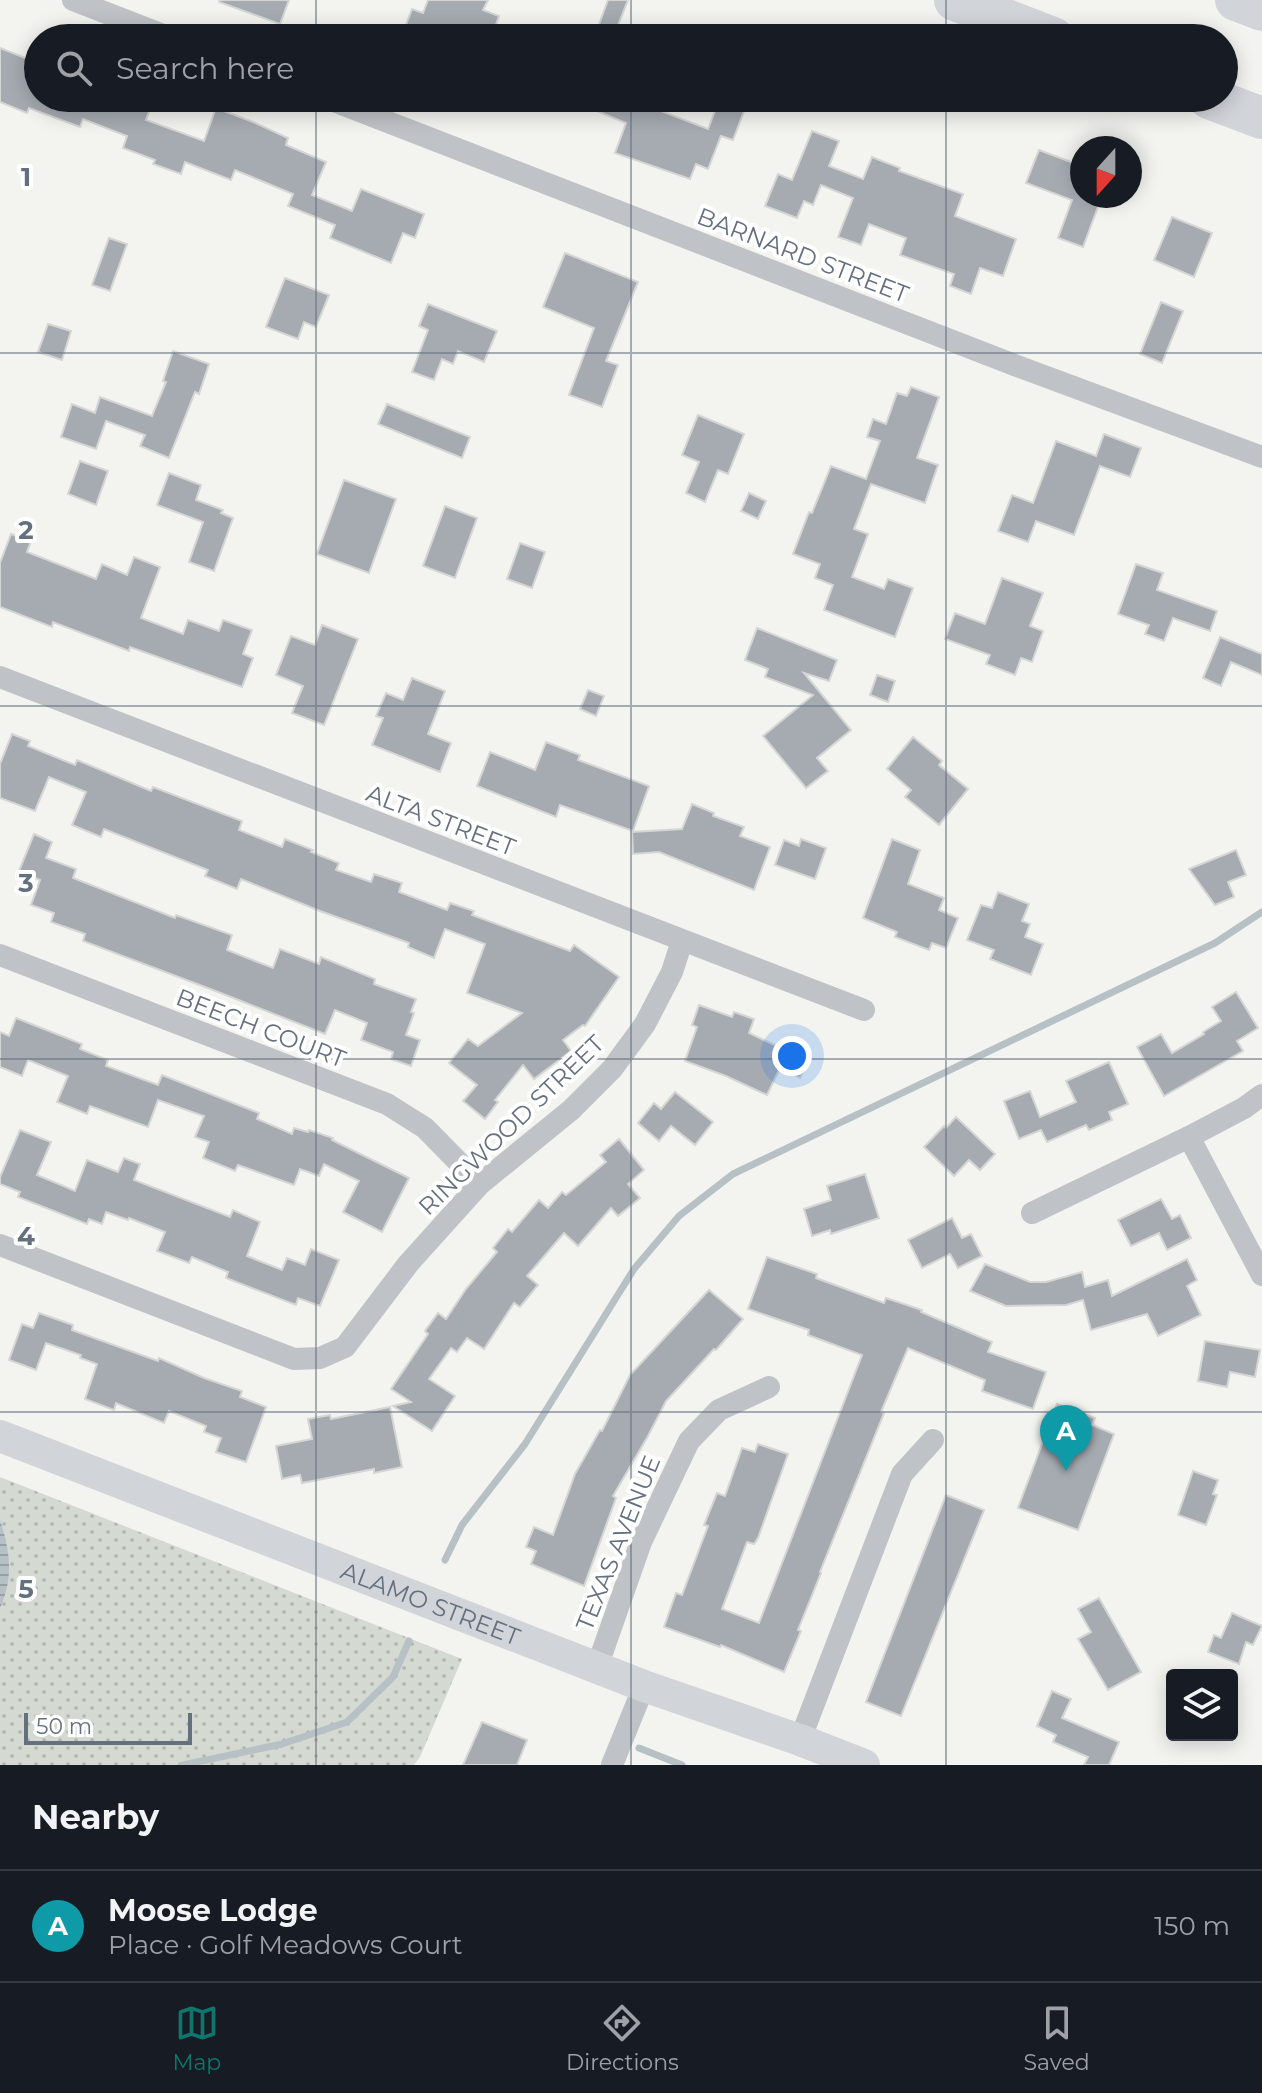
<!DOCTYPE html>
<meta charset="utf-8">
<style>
body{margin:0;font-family:Montserrat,sans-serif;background:#20242c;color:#f1f3f6}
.controls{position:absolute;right:24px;bottom:24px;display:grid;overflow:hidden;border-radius:8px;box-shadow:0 4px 20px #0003}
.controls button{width:72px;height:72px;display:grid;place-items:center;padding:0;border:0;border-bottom:2px solid #363941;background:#171b24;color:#f1f3f6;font:40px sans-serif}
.compass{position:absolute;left:1070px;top:136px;width:72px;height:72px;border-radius:50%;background:#171b24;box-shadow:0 4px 20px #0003;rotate:201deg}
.scale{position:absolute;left:24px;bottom:20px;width:168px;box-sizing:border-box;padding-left:8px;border:4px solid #65707f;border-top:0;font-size:22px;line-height:28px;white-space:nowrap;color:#65707f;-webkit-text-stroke:6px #fff;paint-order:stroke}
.you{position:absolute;left:792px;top:1056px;width:28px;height:28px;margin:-20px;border:6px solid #fff;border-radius:50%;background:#1a73e8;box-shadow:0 0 0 12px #1a73e833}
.badge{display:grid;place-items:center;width:52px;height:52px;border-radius:50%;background:#0f766e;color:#fff;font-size:26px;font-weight:700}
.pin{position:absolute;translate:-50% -66px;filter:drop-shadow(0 2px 4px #0008)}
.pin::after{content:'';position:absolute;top:42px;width:28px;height:24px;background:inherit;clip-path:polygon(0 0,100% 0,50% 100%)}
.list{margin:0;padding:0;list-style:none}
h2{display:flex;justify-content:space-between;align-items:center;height:104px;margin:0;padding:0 32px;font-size:34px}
h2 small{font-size:26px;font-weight:400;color:#9ea1a6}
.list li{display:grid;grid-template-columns:52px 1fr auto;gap:24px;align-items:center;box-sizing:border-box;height:112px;padding:0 32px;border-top:2px solid #363941}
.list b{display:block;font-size:30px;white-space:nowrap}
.list p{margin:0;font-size:26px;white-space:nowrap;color:#9ea1a6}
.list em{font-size:26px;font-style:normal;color:#9ea1a6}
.icon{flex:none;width:44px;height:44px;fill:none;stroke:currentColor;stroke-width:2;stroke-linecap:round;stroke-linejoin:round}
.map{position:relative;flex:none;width:1262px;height:1765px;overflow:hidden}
.search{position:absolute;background:#171b24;box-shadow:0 4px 20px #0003;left:24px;right:24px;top:24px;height:88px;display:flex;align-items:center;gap:20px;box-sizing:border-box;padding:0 28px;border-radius:44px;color:#9ea1a6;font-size:30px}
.sheet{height:216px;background:#171b24}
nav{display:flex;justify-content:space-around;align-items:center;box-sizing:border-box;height:112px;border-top:2px solid #363941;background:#171b24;font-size:22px;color:#9ea1a6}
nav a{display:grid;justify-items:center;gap:4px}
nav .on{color:#0f766e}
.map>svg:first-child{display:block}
.park{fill:url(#park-dots)}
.water{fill:url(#water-rules)}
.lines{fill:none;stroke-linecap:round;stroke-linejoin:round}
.stream{stroke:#b7c0c5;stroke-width:7}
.building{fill:#a6abb2;stroke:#d5d5d3;stroke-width:2}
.minor{stroke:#bfc2c6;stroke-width:22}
.secondary{stroke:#d1d4d9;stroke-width:32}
.motorway{stroke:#d1d4d9;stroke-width:42}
.grid{fill:none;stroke:#65707f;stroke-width:2;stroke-opacity:0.55}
.labels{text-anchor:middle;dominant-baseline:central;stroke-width:8;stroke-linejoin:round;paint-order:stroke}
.street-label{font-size:24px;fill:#65707f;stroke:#fff}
.grid-label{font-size:26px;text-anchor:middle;font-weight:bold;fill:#65707f;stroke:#fff;stroke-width:8;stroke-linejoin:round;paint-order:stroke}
</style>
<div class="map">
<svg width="1262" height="1765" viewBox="0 0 1262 1765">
<defs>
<pattern id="park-dots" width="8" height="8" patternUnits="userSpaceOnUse" patternTransform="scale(2)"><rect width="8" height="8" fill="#d4dad2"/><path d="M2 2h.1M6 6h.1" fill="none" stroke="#b0b5b0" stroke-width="1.8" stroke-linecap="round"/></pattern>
<pattern id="water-rules" width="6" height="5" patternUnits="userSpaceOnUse" patternTransform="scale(2)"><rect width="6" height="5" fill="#b7c0c5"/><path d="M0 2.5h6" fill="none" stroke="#98a0a5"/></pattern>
</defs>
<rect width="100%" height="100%" fill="#f3f4f0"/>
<polygon class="park" points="0,1477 462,1659 420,1757 414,1765 0,1765"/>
<path class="water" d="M0 1520C10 1551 14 1577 0 1608Z"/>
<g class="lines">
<g class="stream">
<polyline points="445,1560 462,1525 525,1444 634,1269 679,1216 733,1174 1215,943 1262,912"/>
<polyline points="639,1748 682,1765"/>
<polyline points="183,1765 282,1744 347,1722 393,1677 409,1641"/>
</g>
</g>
<g class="building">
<polygon points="220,0 289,0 280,24 219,2"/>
<polygon points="428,0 488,0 483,10 499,16 491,38 416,38 403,33 412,9 423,13"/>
<polygon points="608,0 628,0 613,38 594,38"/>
<polygon points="0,48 38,63 38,98 154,98 146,120 204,141 216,108 253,122 288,138 286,145 326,162 312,195 352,211 361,189 424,214 415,238 403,233 391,263 330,238 335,225 288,206 293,194 235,170 231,180 185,162 181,174 153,164 155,160 123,148 127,136 83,119 80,127 29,108 27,113 0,102"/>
<polygon points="566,98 613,98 632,106 635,98 657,98 653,108 708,129 720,98 749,98 733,140 721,136 708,169 696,164 690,179 615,153 626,123"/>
<polygon points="812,131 839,141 829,166 863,179 872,157 900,168 899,171 963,194 955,216 1016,239 1003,276 980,268 971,294 950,286 954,274 900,255 906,238 869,224 861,245 838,237 853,198 821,185 813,205 804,201 797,218 765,206 778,174 792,180"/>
<polygon points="1039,150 1082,166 1082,196 1102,196 1083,247 1058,238 1072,200 1026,183"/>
<polygon points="1172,217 1212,233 1194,277 1154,260"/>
<polygon points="109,238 127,244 110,291 92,285"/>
<polygon points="565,253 638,282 606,361 618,365 602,407 569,395 594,328 543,307"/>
<polygon points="285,278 329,295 316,327 304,322 298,339 266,327"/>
<polygon points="1161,302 1183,311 1162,363 1140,354"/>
<polygon points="428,304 497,331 484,362 458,351 453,364 442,359 434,380 412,372 428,330 419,326"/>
<polygon points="48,324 71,331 62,360 38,352"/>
<polygon points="173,351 209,364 199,394 195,392 169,458 140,446 145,435 106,421 96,449 61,437 72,404 95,413 100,397 152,416 166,382 163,381"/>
<polygon points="911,387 939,397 917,458 938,465 925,503 871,484 854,529 868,534 852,577 884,589 888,579 913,588 895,637 824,610 833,585 815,578 820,564 793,554 809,512 812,513 831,466 866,479 880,441 867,437 873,419 886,424 897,393 907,396"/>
<polygon points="387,404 470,437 462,458 378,424"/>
<polygon points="698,415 744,434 728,474 718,470 705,502 686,493 699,462 682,455"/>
<polygon points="1104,434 1141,448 1130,477 1100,466 1074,535 1036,521 1028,542 998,531 1012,495 1033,503 1056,441 1096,456"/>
<polygon points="80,461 108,471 96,505 68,494"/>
<polygon points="169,473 201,485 196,500 223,510 221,513 233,518 214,571 189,562 203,522 157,505"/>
<polygon points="344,480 396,499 369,573 317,554"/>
<polygon points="749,493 766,501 758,519 741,511"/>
<polygon points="445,506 477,518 455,578 423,566"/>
<polygon points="11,534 31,541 27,552 96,579 102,564 127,575 134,557 160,567 141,618 183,634 188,620 219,631 223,620 252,630 243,654 253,658 242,687 130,647 129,651 53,622 52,627 0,607 0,563"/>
<polygon points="520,543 545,552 532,588 507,579"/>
<polygon points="1136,564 1163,573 1157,590 1217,611 1210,631 1173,618 1164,641 1145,634 1149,625 1118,614"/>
<polygon points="1002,578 1043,593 1030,626 1043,631 1032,662 1021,658 1015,675 986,664 990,655 945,639 955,613 985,624"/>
<polygon points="322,625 358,639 324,725 292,713 303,686 276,675 291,636 315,645"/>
<polygon points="757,628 837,660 829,681 804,673 851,730 817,758 828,771 806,788 763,736 813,695 765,677 768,669 745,660"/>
<polygon points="1220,637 1262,654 1262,675 1231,662 1221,686 1203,678"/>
<polygon points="877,675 895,681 888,702 870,695"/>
<polygon points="412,678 445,691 428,734 451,743 440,772 372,745 383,718 376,716 386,693 403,700"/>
<polygon points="588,690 604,696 596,716 580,709"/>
<polygon points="12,734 30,741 28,746 75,765 77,760 151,791 153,787 242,821 239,830 282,847 285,839 313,850 311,852 339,863 336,870 371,882 374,874 402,883 399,892 447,910 450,903 474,911 472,915 570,951 574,945 619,977 585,1026 583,1025 563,1040 571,1051 534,1079 523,1065 495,1100 498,1102 485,1119 463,1101 477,1085 449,1063 468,1039 478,1046 522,1013 467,993 485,944 445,929 434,958 408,947 409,943 320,911 241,879 237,889 205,876 208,870 104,829 101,837 72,825 86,792 49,777 35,811 0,798 0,764"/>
<polygon points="913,737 942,761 939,765 968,789 939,825 905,797 911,790 887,769"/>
<polygon points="546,742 580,755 578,760 649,786 633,831 560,805 556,817 477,786 490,752 535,770"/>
<polygon points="692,804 714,813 713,816 744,827 740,836 770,847 754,890 659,852 633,854 632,832 682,829"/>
<polygon points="34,834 52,842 46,858 76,869 73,878 175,918 176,915 232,935 227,950 273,968 280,949 319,964 321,957 375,979 374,984 416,999 411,1012 414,1013 406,1035 420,1040 411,1066 391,1059 393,1052 361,1040 367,1023 335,1010 325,1034 213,990 83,941 85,934 51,922 54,913 31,905 40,880 19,871"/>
<polygon points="801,839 826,848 815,879 775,865 784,840 799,846"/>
<polygon points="892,839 920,850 908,884 944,898 939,910 958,918 946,948 932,943 929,950 895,937 897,932 863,918"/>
<polygon points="1236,850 1246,875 1228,882 1234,897 1215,905 1189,869"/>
<polygon points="998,892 1029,904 1022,921 1030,924 1025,937 1043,944 1031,975 990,959 994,950 967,940 981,905 992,908"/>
<polygon points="1236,992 1258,1028 1237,1041 1243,1051 1164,1096 1137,1047 1161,1034 1172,1053 1204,1034 1203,1032 1221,1021 1212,1007"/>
<polygon points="699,1005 732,1017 734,1012 754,1019 749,1033 785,1050 789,1043 811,1054 800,1078 780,1068 767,1095 726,1076 685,1061 697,1027 692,1025"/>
<polygon points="16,1018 82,1044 80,1049 108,1060 106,1066 158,1085 162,1075 259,1113 257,1119 292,1134 294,1128 308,1132 309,1130 333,1138 332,1140 409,1178 382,1232 343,1212 359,1181 324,1164 319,1176 300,1169 294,1185 238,1165 235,1171 203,1158 209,1142 195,1137 204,1116 158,1100 148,1127 90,1106 87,1114 57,1102 68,1076 28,1060 22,1076 0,1067 0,1032 9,1036"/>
<polygon points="1109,1062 1128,1104 1109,1112 1112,1120 1089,1130 1086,1125 1047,1142 1041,1130 1019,1139 1004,1101 1030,1091 1040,1117 1076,1102 1066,1081"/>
<polygon points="675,1092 713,1122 695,1145 671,1126 659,1141 638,1123 654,1103 661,1109"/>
<polygon points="956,1117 995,1154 980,1170 969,1160 954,1176 924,1147 944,1126 946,1128"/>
<polygon points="20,1130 51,1142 37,1175 75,1191 87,1160 118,1172 124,1158 140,1164 134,1180 230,1217 233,1210 260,1222 247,1256 282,1270 287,1258 305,1265 311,1249 339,1260 320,1306 298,1298 296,1305 226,1278 228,1272 192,1257 189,1263 157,1251 165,1232 129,1218 128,1220 106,1212 102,1224 89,1219 87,1224 18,1197 20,1192 0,1184 0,1177"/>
<polygon points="619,1139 644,1170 628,1184 640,1198 618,1216 611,1208 578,1246 564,1233 527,1276 538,1285 520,1307 514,1303 484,1349 467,1338 457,1352 451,1348 429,1379 455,1396 432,1431 393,1406 411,1402 391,1389 428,1334 425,1331 438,1313 446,1319 466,1289 497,1252 493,1248 508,1229 512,1232 539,1200 548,1208 562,1192 566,1195 606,1162 600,1155"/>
<polygon points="865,1174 879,1218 831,1234 830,1230 812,1236 804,1209 831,1200 827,1186"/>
<polygon points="1161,1199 1172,1219 1180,1215 1191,1238 1167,1250 1159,1233 1131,1246 1118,1220"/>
<polygon points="952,1218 962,1238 971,1234 982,1256 958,1268 950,1254 922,1268 908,1240"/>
<polygon points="767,1257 817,1274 816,1278 884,1303 886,1298 922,1310 921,1312 992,1342 988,1352 1046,1372 1033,1409 982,1391 985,1380 908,1348 881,1412 884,1413 820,1572 821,1573 798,1630 801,1631 784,1672 721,1645 720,1647 664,1627 676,1593 682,1595 708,1526 704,1525 717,1493 725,1496 742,1448 755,1452 758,1444 788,1454 758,1538 754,1544 747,1542 722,1609 759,1623 862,1355 808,1335 809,1330 748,1309"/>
<polygon points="1187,1259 1197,1280 1187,1286 1201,1315 1158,1336 1147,1314 1091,1330 1083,1300 1066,1305 1006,1306 970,1291 985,1264 1030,1282 1046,1282 1082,1272 1085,1287 1108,1280 1112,1296"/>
<polygon points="709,1290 743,1319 716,1350 714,1349 666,1401 648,1436 613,1496 616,1498 584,1586 531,1564 536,1551 526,1547 534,1527 553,1535 575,1474 600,1430 602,1431 630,1375"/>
<polygon points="39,1313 73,1325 72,1330 158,1361 159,1358 204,1378 242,1391 240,1397 266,1407 246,1462 216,1452 221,1438 204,1432 206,1426 169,1411 164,1423 116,1403 114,1410 85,1399 97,1364 80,1358 81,1355 46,1343 36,1370 9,1360 22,1324 33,1328"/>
<polygon points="1205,1341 1260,1350 1255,1377 1230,1372 1227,1387 1198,1381"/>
<polygon points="1057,1404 1095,1418 1092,1425 1114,1434 1078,1530 1018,1508"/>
<polygon points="390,1407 402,1467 374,1473 374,1469 302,1483 300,1475 282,1479 276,1446 312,1439 308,1419 330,1415 331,1419"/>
<polygon points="1193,1471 1218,1480 1213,1494 1217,1495 1206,1525 1178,1515"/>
<polygon points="946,1495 984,1510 901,1716 866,1702"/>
<polygon points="1099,1598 1141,1672 1108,1690 1078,1639 1091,1632 1078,1609"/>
<polygon points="1232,1613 1262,1626 1253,1645 1246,1642 1239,1664 1208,1652 1214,1635 1221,1638"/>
<polygon points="1052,1691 1071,1699 1062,1718 1119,1742 1109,1765 1084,1765 1088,1757 1053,1742 1056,1735 1037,1726"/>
<polygon points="482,1722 527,1740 517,1765 463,1765"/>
</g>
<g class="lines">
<g class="minor">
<polyline points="73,0 171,38"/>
<polyline points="326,98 1017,366 1262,457"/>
<polyline points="0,677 864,1010"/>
<polyline points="0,955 387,1104 425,1128 480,1184"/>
<polyline points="1189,1137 1262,1275"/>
<polyline points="1032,1213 1189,1137 1244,1108 1262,1095"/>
<polyline points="0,1245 294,1359 320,1358 345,1347 408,1264 480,1184 571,1110 612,1069 645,1024 672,972 682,941"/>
<polyline points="597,1667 641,1542 689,1441 719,1410 769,1387"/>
<polyline points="800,1740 902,1474 933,1440"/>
<polyline points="612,1765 644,1686"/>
</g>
<path class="secondary" id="s1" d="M0 1436 644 1686 800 1740 864 1765"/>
<g class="motorway">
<polyline points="955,0 1053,38"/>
<polyline points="1236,0 1262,10"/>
<polyline points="1209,98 1262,118"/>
</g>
</g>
<path class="grid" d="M316 0V38M631 0V38M946 0V38M316 98V1765M631 98V1765M946 98V1765M0 353H1262M0 706H1262M0 1059H1262M0 1412H1262"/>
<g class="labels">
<g class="street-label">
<text transform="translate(803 255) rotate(21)">BARNARD STREET</text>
<text transform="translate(441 820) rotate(21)">ALTA STREET</text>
<text transform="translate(261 1028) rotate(21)">BEECH COURT</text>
<text transform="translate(511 1125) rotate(-44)">RINGWOOD STREET</text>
<text transform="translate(618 1543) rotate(-68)">TEXAS AVENUE</text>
<text stroke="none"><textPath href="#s1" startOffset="462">ALAMO STREET</textPath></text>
</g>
</g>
<g class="grid-label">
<text x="26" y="186">1</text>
<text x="26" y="539">2</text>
<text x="26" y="892">3</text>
<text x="26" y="1245">4</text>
<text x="26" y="1598">5</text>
</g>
</svg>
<div class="controls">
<button><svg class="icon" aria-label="layers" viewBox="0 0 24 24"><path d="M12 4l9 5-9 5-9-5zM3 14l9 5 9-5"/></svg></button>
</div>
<svg class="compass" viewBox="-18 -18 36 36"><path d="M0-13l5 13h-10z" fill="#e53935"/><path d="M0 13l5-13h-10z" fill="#9ea1a6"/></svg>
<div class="scale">50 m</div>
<div class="you"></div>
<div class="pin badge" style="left:1066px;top:1471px;background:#0f9aa8">A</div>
<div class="search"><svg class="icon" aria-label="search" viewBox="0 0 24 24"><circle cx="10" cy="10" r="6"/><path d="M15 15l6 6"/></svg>Search here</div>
</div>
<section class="sheet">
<h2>Nearby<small></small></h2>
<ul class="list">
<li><span class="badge" style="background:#0f9aa8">A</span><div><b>Moose Lodge</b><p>Place · Golf Meadows Court</p></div><em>150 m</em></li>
</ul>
</section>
<nav>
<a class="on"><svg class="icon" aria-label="map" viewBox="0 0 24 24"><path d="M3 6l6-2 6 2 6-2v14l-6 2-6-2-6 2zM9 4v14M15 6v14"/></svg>Map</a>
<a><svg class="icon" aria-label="directions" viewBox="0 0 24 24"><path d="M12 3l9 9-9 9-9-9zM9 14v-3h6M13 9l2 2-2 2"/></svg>Directions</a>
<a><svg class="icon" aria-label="saved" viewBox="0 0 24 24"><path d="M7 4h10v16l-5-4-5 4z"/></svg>Saved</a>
</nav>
